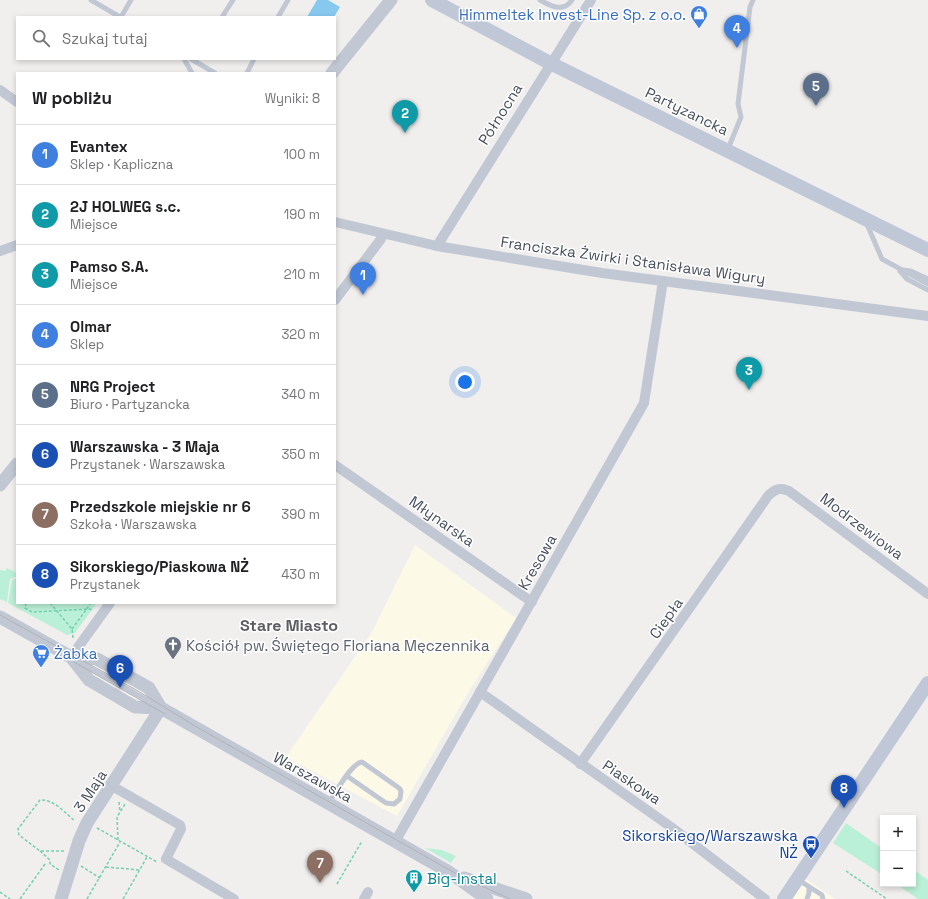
<!DOCTYPE html>
<html lang="pl">
<meta charset="utf-8">
<style>
body{margin:0;font-family:"Space Grotesk",sans-serif;background:#f2f2f2;color:#202124}
.controls{position:absolute;right:12px;bottom:12px;display:grid;overflow:hidden;border-radius:0px;box-shadow:0 2px 6px #0003}
.controls button{width:36px;height:36px;display:grid;place-items:center;padding:0;border:0;border-bottom:1px solid #e0e0e0;background:#fff;color:#202124;font:20px sans-serif}
.you{position:absolute;left:465px;top:382px;width:14px;height:14px;margin:-10px;border:3px solid #fff;border-radius:50%;background:#1a73e8;box-shadow:0 0 0 6px #1a73e833}
.badge{display:grid;place-items:center;width:26px;height:26px;border-radius:50%;background:#111827;color:#fff;font-size:13px;font-weight:700}
.pin{position:absolute;translate:-50% -33px;filter:drop-shadow(0 1px 2px #0008)}
.pin::after{content:'';position:absolute;top:21px;width:14px;height:12px;background:inherit;clip-path:polygon(0 0,100% 0,50% 100%)}
.list{margin:0;padding:0;list-style:none}
h2{display:flex;justify-content:space-between;align-items:center;height:52px;margin:0;padding:0 16px;font-size:17px}
h2 small{font-size:13px;font-weight:400;color:#757577}
.list li{display:grid;grid-template-columns:26px 1fr auto;gap:12px;align-items:center;box-sizing:border-box;height:60px;padding:0 16px;border-top:1px solid #e0e0e0}
.list b{display:block;font-size:15px;white-space:nowrap}
.list p{margin:0;font-size:13px;white-space:nowrap;color:#757577}
.list em{font-size:13px;font-style:normal;color:#757577}
.icon{flex:none;width:22px;height:22px;fill:none;stroke:currentColor;stroke-width:2;stroke-linecap:round;stroke-linejoin:round}
.map{position:relative;flex:none;width:928px;height:899px;overflow:hidden}
.search{position:absolute;background:#fff;box-shadow:0 2px 6px #0003;left:16px;top:16px;width:320px;height:44px;display:flex;align-items:center;gap:10px;box-sizing:border-box;padding:0 14px;border-radius:0px;color:#757577;font-size:15px}
.panel{position:absolute;background:#fff;box-shadow:0 2px 6px #0003;left:16px;top:72px;width:320px;height:532px;border-radius:0px}
.map>svg:first-child{display:block}
.commercial{fill:#fcfae7}
.green{fill:#bbf0d8}
.water{fill:#87c8ee}
.lines{fill:none;stroke-linecap:round;stroke-linejoin:round}
.path{stroke:#73cfb0;stroke-width:1.5;stroke-dasharray:3 2;stroke-linecap:butt}
.service{stroke:#c1c8d4;stroke-width:5}
.minor{stroke:#c1c8d4;stroke-width:10}
.tertiary{stroke:#c1c8d4;stroke-width:13}
.secondary{stroke:#c0c8d8;stroke-width:14}
.tram{stroke:#b0b2b9;stroke-width:1}
.labels{text-anchor:middle;dominant-baseline:central;stroke-width:3;stroke-linejoin:round;paint-order:stroke}
.shop-label{font-size:15px;fill:#366cbe;stroke:#fff;text-anchor:end}
.street-label{font-size:15px;fill:#464e5c;stroke:#fff}
.worship-label{font-size:15px;fill:#5b616d;stroke:#fff;text-anchor:start}
.transit-label{font-size:15px;fill:#164399;stroke:#fff;text-anchor:end}
.culture-label{font-size:15px;fill:#0d838f;stroke:#fff;text-anchor:start}
.neighbourhood-label{font-size:16px;font-weight:bold;fill:#5b5d63;stroke:#fff}
</style>
<div class="map">
<svg width="928" height="899" viewBox="0 0 928 899">
<rect width="100%" height="100%" fill="#f1efee"/>
<g class="commercial">
<polygon points="415,545 516,618 469,691 397,816 286,757 372,632"/>
<polygon points="806,879 835,899 793,899"/>
</g>
<g class="green">
<polygon points="7,568 17,573 17,576 10,579 7,602 0,599 0,570 5,571"/>
<polygon points="17,578 17,603 97,603 75,633 67,635 8,603 12,580"/>
<polygon points="846,823 883,849 883,875 833,843"/>
<polygon points="425,848 442,850 456,856 451,863"/>
<polygon points="913,869 928,880 928,899 918,899 896,884 913,884"/>
</g>
<polygon class="water" points="317,0 328,0 340,7 334,17 307,17"/>
<g class="lines">
<g class="path">
<polyline points="26,603 25,608 32,612 90,609 92,611"/>
<polyline points="50,603 72,629 73,638"/>
<polyline points="72,629 91,603"/>
<polyline points="119,802 120,812"/>
<polyline points="97,828 157,862"/>
<polyline points="118,840 117,817 125,804"/>
<polyline points="40,851 50,860 50,864 59,870"/>
<path d="M64 851H40L19 835 18 829 40 800C54 799 65 813 75 821"/>
<polyline points="81,866 100,878"/>
<polyline points="106,867 140,870"/>
<polyline points="846,871 887,899"/>
<polyline points="337,884 362,841"/>
<polyline points="0,892 10,899"/>
<polyline points="20,899 45,864"/>
<polyline points="87,899 120,842"/>
<polyline points="123,899 147,857"/>
</g>
<g class="service">
<polyline points="91,0 120,17"/>
<path d="M540 0C551 6 563 13 572 0"/>
<polyline points="121,17 131,0"/>
<polyline points="222,17 233,0"/>
<polyline points="278,17 288,0"/>
<polyline points="184,59 192,73"/>
<polyline points="191,59 215,73"/>
<polyline points="247,73 254,59"/>
<polyline points="728,149 741,117 738,104 750,7 753,0"/>
<polyline points="866,222 882,259 928,284"/>
<polyline points="903,270 911,271 928,279"/>
<polyline points="900,271 907,279 928,290"/>
<polyline points="81,663 154,704"/>
<path d="M329 803C335 794 351 763 362 762L399 788 401 791 400 799 394 804 386 803 347 776"/>
<polyline points="797,879 822,895 823,899"/>
<polyline points="807,899 809,893 809,887"/>
</g>
<g class="minor">
<polyline points="0,90 17,102"/>
<polyline points="335,222 437,246 602,273 928,316"/>
<polyline points="437,246 591,0"/>
<polyline points="0,251 17,245"/>
<polyline points="335,300 381,239 383,234"/>
<polyline points="335,465 532,602"/>
<polyline points="71,657 110,603"/>
<polyline points="480,692 671,827 765,899"/>
<path d="M580 764 768 496C775 489 780 487 789 491L928 594"/>
<polyline points="112,786 180,825 181,829 166,859 234,899"/>
<polyline points="395,842 644,403 663,281"/>
<polyline points="364,899 368,892"/>
</g>
<g class="tertiary">
<polyline points="332,73 391,0"/>
<polyline points="0,485 17,464"/>
<polyline points="0,617 71,657 89,680 135,707 161,708 449,872 487,899"/>
<polyline points="71,657 97,659 142,684 149,688 161,708"/>
<polyline points="464,878 526,899"/>
<polyline points="61,899 79,841 87,823 161,708"/>
</g>
<g class="secondary">
<polyline points="432,0 550,63 928,250"/>
<polyline points="784,899 928,683"/>
</g>
<g class="tram">
<polyline points="0,615 138,691 195,726 462,877 510,899"/>
<polyline points="74,662 165,714"/>
</g>
</g>
<defs>
<symbol id="shop-pin" viewBox="-11 -11 22 30"><path d="M0 17L-7.5 6A9.5 9.5 0 1 1 7.5 6Z" fill="#3f7fe0" stroke="#fff"/><path d="M-5-2.5h2.3a2.7 3.5 0 0 1 5.4 0H5L5.5 6h-11ZM-1.5-2.5h3a1.5 2.3 0 0 0-3 0Z" fill="#fff"/></symbol>
<symbol id="church-pin" viewBox="-11 -11 22 30"><path d="M0 17L-7.5 6A9.5 9.5 0 1 1 7.5 6Z" fill="#6b7280" stroke="#fff"/><path d="M-1.2-6h2.4v3.5h3.3v2.4h-3.3V6h-2.4V-.1h-3.3v-2.4h3.3Z" fill="#fff"/></symbol>
<symbol id="supermarket-pin" viewBox="-11 -11 22 30"><path d="M0 17L-7.5 6A9.5 9.5 0 1 1 7.5 6Z" fill="#3f7fe0" stroke="#fff"/><path d="M-6-5.5h2.5l.6 2H6L4.5 2H-2.5L-4.4-4H-6ZM-1.5 3.2a1.3 1.3 0 1 0 .1 0ZM3 3.2a1.3 1.3 0 1 0 .1 0Z" fill="#fff"/></symbol>
<symbol id="bus-pin" viewBox="-11 -11 22 30"><path d="M0 17L-7.5 6A9.5 9.5 0 1 1 7.5 6Z" fill="#1a4fb4" stroke="#fff"/><path d="M-5-6H5V4H4V6H2V4H-2V6H-4V4H-5ZM-3.5-4V0h7V-4ZM-3.5 1.2v1.5H-2V1.2ZM2 1.2v1.5H3.5V1.2Z" fill="#fff"/></symbol>
<symbol id="building-pin" viewBox="-11 -11 22 30"><path d="M0 17L-7.5 6A9.5 9.5 0 1 1 7.5 6Z" fill="#0f9aa8" stroke="#fff"/><path d="M-4-6H4V6H1V3H-1V6H-4ZM-2.5-4.3h1.7v1.8h-1.7ZM.8-4.3h1.7v1.8H.8ZM-2.5-1h1.7V.8h-1.7ZM.8-1h1.7V.8H.8Z" fill="#fff"/></symbol>
</defs>
<g fill-rule="evenodd">
<use href="#shop-pin" x="689" y="4" width="20" height="27"/>
<use href="#church-pin" x="163" y="635" width="20" height="27"/>
<use href="#supermarket-pin" x="31" y="643" width="20" height="27"/>
<use href="#bus-pin" x="801" y="834" width="20" height="27"/>
<use href="#building-pin" x="404" y="868" width="20" height="27"/>
</g>
<g class="labels">
<g class="shop-label">
<text x="686" y="14">Himmeltek Invest-Line Sp. z o.o.</text>
<text x="54" y="653" text-anchor="start">Żabka</text>
</g>
<g class="street-label">
<text transform="translate(687 111) rotate(26)">Partyzancka</text>
<text transform="translate(500 114) rotate(-58)">Północna</text>
<text transform="translate(633 260) rotate(8)">Franciszka Żwirki i Stanisława Wigury</text>
<text transform="translate(442 521) rotate(35)">Młynarska</text>
<text transform="translate(862 526) rotate(37)">Modrzewiowa</text>
<text transform="translate(537 562) rotate(-60)">Kresowa</text>
<text transform="translate(666 618) rotate(-55)">Ciepła</text>
<text transform="translate(313 777) rotate(29)">Warszawska</text>
<text transform="translate(632 782) rotate(34)">Piaskowa</text>
<text transform="translate(90 791) rotate(-57)">3 Maja</text>
</g>
<g class="worship-label">
<text x="186" y="645">Kościół pw. Świętego Floriana Męczennika</text>
</g>
<g class="transit-label">
<text x="798" y="835">Sikorskiego/Warszawska<tspan x="798" dy="17">NŻ</tspan></text>
</g>
<g class="culture-label">
<text x="427" y="878">Big-Instal</text>
</g>
<g class="neighbourhood-label">
<text x="289" y="625">Stare Miasto</text>
</g>
</g>
</svg>
<div class="controls">
<button>+</button>
<button>−</button>
</div>
<div class="you"></div>
<div class="pin badge" style="left:363px;top:295px;background:#3f7fe0">1</div>
<div class="pin badge" style="left:405px;top:133px;background:#0f9aa8">2</div>
<div class="pin badge" style="left:749px;top:390px;background:#0f9aa8">3</div>
<div class="pin badge" style="left:737px;top:48px;background:#3f7fe0">4</div>
<div class="pin badge" style="left:816px;top:106px;background:#5c6f8a">5</div>
<div class="pin badge" style="left:120px;top:688px;background:#1a4fb4">6</div>
<div class="pin badge" style="left:320px;top:883px;background:#8d6e63">7</div>
<div class="pin badge" style="left:844px;top:808px;background:#1a4fb4">8</div>
<div class="search"><svg class="icon" aria-label="search" viewBox="0 0 24 24"><circle cx="10" cy="10" r="6"/><path d="M15 15l6 6"/></svg>Szukaj tutaj</div>
<section class="panel">
<h2>W pobliżu<small>Wyniki: 8</small></h2>
<ul class="list">
<li><span class="badge" style="background:#3f7fe0">1</span><div><b>Evantex</b><p>Sklep · Kapliczna</p></div><em>100 m</em></li>
<li><span class="badge" style="background:#0f9aa8">2</span><div><b>2J HOLWEG s.c.</b><p>Miejsce</p></div><em>190 m</em></li>
<li><span class="badge" style="background:#0f9aa8">3</span><div><b>Pamso S.A.</b><p>Miejsce</p></div><em>210 m</em></li>
<li><span class="badge" style="background:#3f7fe0">4</span><div><b>Olmar</b><p>Sklep</p></div><em>320 m</em></li>
<li><span class="badge" style="background:#5c6f8a">5</span><div><b>NRG Project</b><p>Biuro · Partyzancka</p></div><em>340 m</em></li>
<li><span class="badge" style="background:#1a4fb4">6</span><div><b>Warszawska - 3 Maja</b><p>Przystanek · Warszawska</p></div><em>350 m</em></li>
<li><span class="badge" style="background:#8d6e63">7</span><div><b>Przedszkole miejskie nr 6</b><p>Szkoła · Warszawska</p></div><em>390 m</em></li>
<li><span class="badge" style="background:#1a4fb4">8</span><div><b>Sikorskiego/Piaskowa NŻ</b><p>Przystanek</p></div><em>430 m</em></li>
</ul>
</section>
</div>
